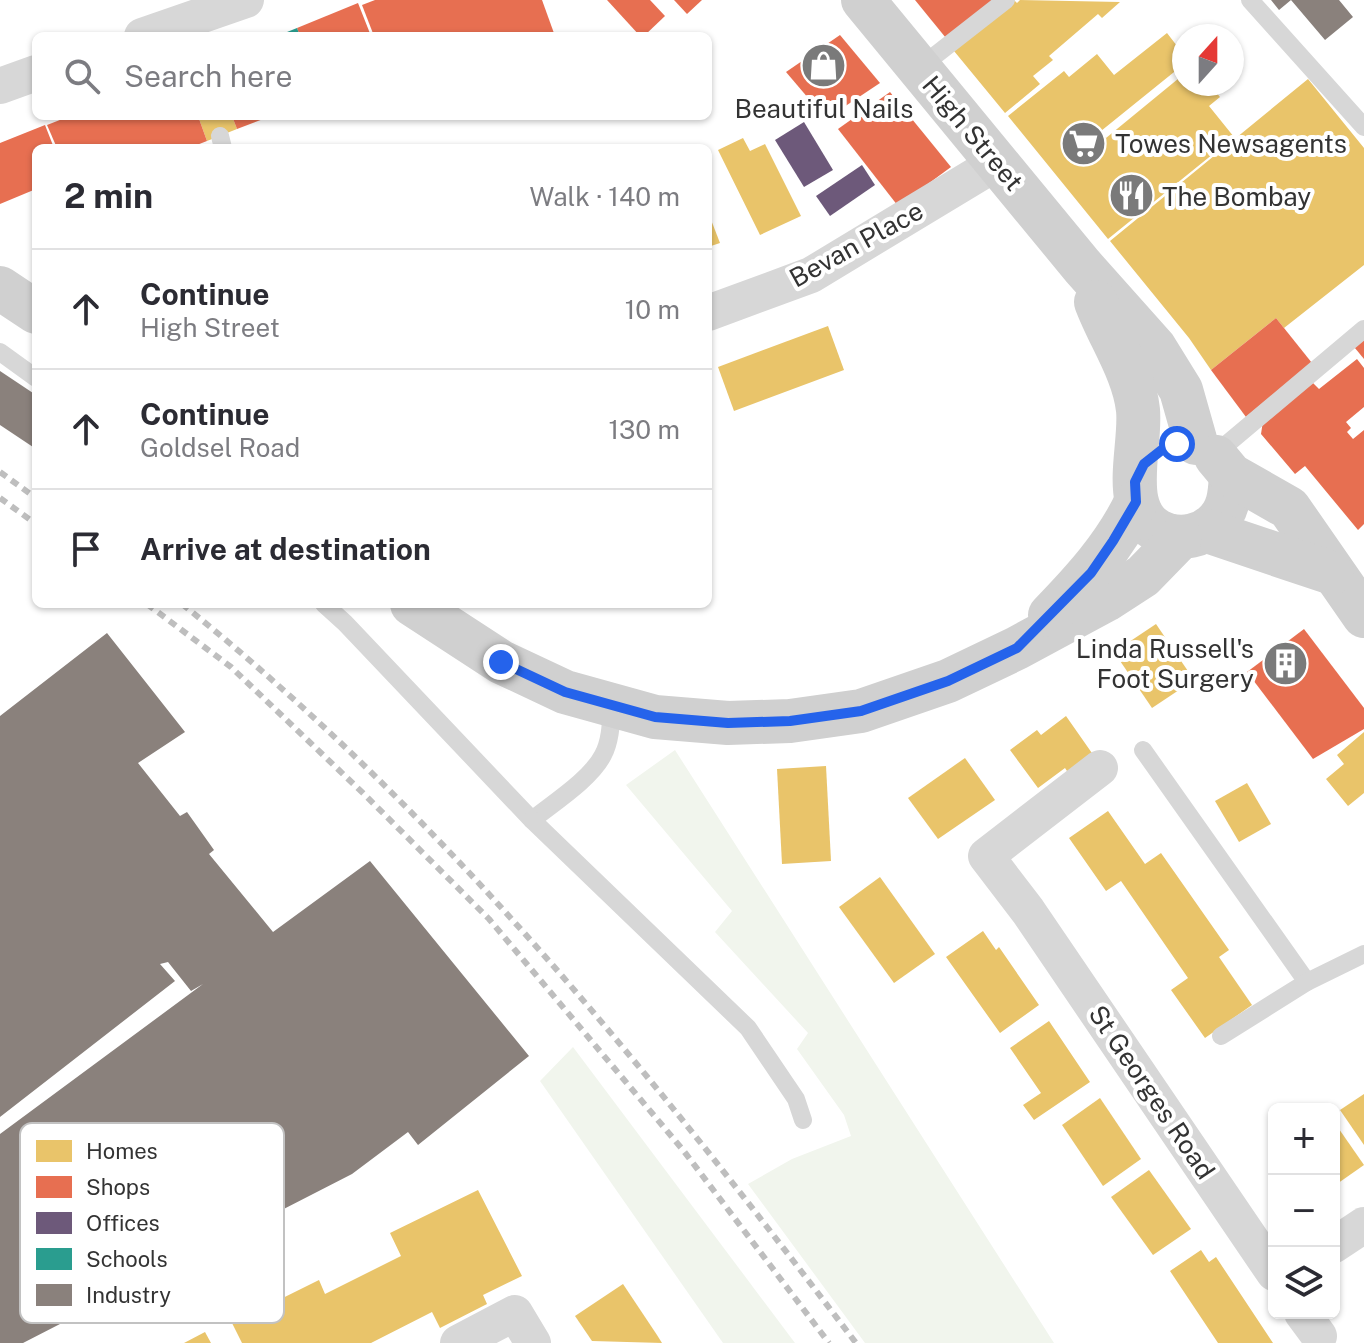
<!DOCTYPE html>
<meta charset="utf-8">
<style>
body{margin:0;font-family:"Public Sans",sans-serif;background:#f2f2f3;color:#2b2b33}
.controls{position:absolute;right:24px;bottom:24px;display:grid;overflow:hidden;border-radius:12px;box-shadow:0 2px 6px #0004}
.controls button{width:72px;height:72px;display:grid;place-items:center;padding:0;border:0;border-bottom:2px solid #e1e1e2;background:#fff;color:#2b2b33;font:40px sans-serif}
.compass{position:absolute;left:1172px;top:24px;width:72px;height:72px;border-radius:50%;background:#fff;box-shadow:0 2px 6px #0004;rotate:21deg}
.stop{position:absolute;width:24px;height:24px;margin:-18px;border:6px solid #2563eb;border-radius:50%;background:#fff}
.stop.end{background:#2563eb;border-color:#fff;box-shadow:0 2px 8px #0008}
.list{margin:0;padding:0;list-style:none}
h2{display:flex;justify-content:space-between;align-items:center;height:104px;margin:0;padding:0 32px;font-size:34px}
h2 small{font-size:26px;font-weight:400;color:#7c7c81}
.list li{display:grid;grid-template-columns:52px 1fr auto;gap:24px;align-items:center;box-sizing:border-box;height:120px;padding:0 32px;border-top:2px solid #e1e1e2}
.list b{display:block;font-size:30px;white-space:nowrap}
.list p{margin:0;font-size:26px;white-space:nowrap;color:#7c7c81}
.list em{font-size:26px;font-style:normal;color:#7c7c81}
.icon{flex:none;width:44px;height:44px;fill:none;stroke:currentColor;stroke-width:2;stroke-linecap:round;stroke-linejoin:round}
.map{position:relative;flex:none;width:1364px;height:1343px;overflow:hidden}
.search{position:absolute;background:#fff;box-shadow:0 2px 6px #0004;left:32px;top:32px;width:680px;height:88px;display:flex;align-items:center;gap:20px;box-sizing:border-box;padding:0 28px;border-radius:12px;color:#7c7c81;font-size:30px}
.panel{position:absolute;background:#fff;box-shadow:0 2px 6px #0004;left:32px;top:144px;width:680px;height:464px;border-radius:12px}
.map>svg:first-child{display:block}
.green{fill:#f1f5ed}
.homes{fill:#e9c46a}
.shops{fill:#e76f51}
.offices{fill:#6d597a}
.schools{fill:#2a9d8f}
.industry{fill:#8a817c}
.lines{fill:none;stroke-linecap:round;stroke-linejoin:round}
.service{stroke:#d7d7d7;stroke-width:18}
.minor{stroke:#d7d7d7;stroke-width:36}
.secondary{stroke:#d0d0d0;stroke-width:44}
.rail{stroke:#bebebe;stroke-width:6;stroke-dasharray:8 6;stroke-linecap:butt}
.route{stroke:#2563eb;stroke-width:10}
.labels{text-anchor:middle;dominant-baseline:central;stroke-width:8;stroke-linejoin:round;paint-order:stroke}
.poi-label{font-size:26px;fill:#333;stroke:#fff;text-anchor:start}
.street-label{font-size:26px;fill:#333;stroke:#fff}
.key{fill:#fff;stroke:#c2c2c2;stroke-width:2}
.key-label{font-size:22px;fill:#333}
</style>
<div class="map">
<svg width="1364" height="1343" viewBox="0 0 1364 1343">
<rect width="100%" height="100%" fill="#fff"/>
<g class="green">
<polygon points="675,750 1054,1343 865,1343 748,1184 792,1159 851,1136 844,1115 797,1049 808,1033 715,932 732,911 626,785"/>
<polygon points="573,1047 795,1343 723,1343 540,1081"/>
</g>
<g class="homes">
<polygon points="1014,0 1017,3 1020,0 1120,2 1102,18 1098,14 1049,56 1053,60 1033,76 1040,84 1005,113 954,51"/>
<polygon points="1167,33 1184,55 1184,64 1101,131 1106,138 1184,74 1184,84 1209,84 1220,97 1209,106 1234,137 1108,239 1008,116 1064,71 1069,77 1097,54 1114,75"/>
<polygon points="1308,79 1364,148 1364,265 1284,328 1276,318 1211,370 1189,338 1110,241"/>
<polygon points="198,116 232,116 237,129 207,141"/>
<polygon points="743,138 750,151 765,144 801,216 760,235 718,150"/>
<polygon points="708,212 720,243 708,247"/>
<polygon points="828,326 844,370 734,411 718,367"/>
<polygon points="1156,624 1194,680 1152,708 1114,652"/>
<polygon points="1066,716 1094,756 1069,774 1065,768 1038,788 1010,750 1037,730 1041,735"/>
<polygon points="1364,732 1364,793 1348,806 1326,779 1344,764 1337,755"/>
<polygon points="965,758 995,800 938,839 908,798"/>
<polygon points="826,766 831,861 782,864 777,769"/>
<polygon points="1247,783 1271,824 1239,842 1215,801"/>
<polygon points="1108,811 1145,864 1161,853 1229,950 1219,957 1252,1005 1205,1038 1171,990 1188,978 1121,881 1106,891 1069,838"/>
<polygon points="880,877 935,954 894,983 839,907"/>
<polygon points="983,931 996,950 999,947 1039,1005 1000,1033 946,957"/>
<polygon points="1049,1021 1090,1082 1034,1120 1023,1105 1041,1093 1010,1048"/>
<polygon points="1364,1094 1364,1145 1340,1110"/>
<polygon points="1100,1098 1141,1159 1103,1186 1062,1125"/>
<polygon points="1339,1129 1364,1165 1334,1186 1334,1132"/>
<polygon points="1149,1170 1191,1229 1153,1255 1111,1197"/>
<polygon points="478,1190 522,1276 483,1295 487,1304 440,1328 432,1312 371,1343 242,1343 232,1323 319,1280 325,1294 401,1256 390,1233"/>
<polygon points="1201,1250 1209,1262 1216,1257 1273,1343 1218,1343 1170,1271"/>
<polygon points="623,1284 657,1335 662,1343 592,1341 575,1316"/>
<polygon points="205,1332 211,1343 184,1343"/>
</g>
<g class="shops">
<polygon points="375,0 542,0 555,36 374,36 362,5"/>
<polygon points="607,0 650,0 665,16 644,36 640,36"/>
<polygon points="674,0 702,0 687,14"/>
<polygon points="915,0 1001,0 950,43"/>
<polygon points="358,3 371,36 300,36 297,28"/>
<polygon points="840,35 880,83 826,119 786,72"/>
<polygon points="890,92 951,167 898,206 838,129"/>
<polygon points="70,116 198,116 207,141 189,148 57,148 47,125"/>
<polygon points="232,116 271,116 237,129"/>
<polygon points="45,125 54,148 36,148 36,189 0,204 0,143"/>
<polygon points="1276,318 1312,363 1246,417 1211,370"/>
<polygon points="1364,331 1364,359 1350,342"/>
<polygon points="1357,359 1364,368 1364,407 1346,422 1351,428 1347,432 1353,439 1364,430 1364,524 1358,530 1305,466 1295,474 1261,434 1263,421 1311,381 1319,389"/>
<polygon points="1304,629 1364,708 1364,729 1313,759 1247,672"/>
</g>
<g class="offices">
<polygon points="804,122 833,170 804,187 775,140"/>
<polygon points="862,165 875,185 830,216 816,196"/>
</g>
<polygon class="schools" points="297,28 300,36 277,36"/>
<g class="industry">
<polygon points="1271,0 1339,0 1353,17 1325,40 1291,0 1279,10"/>
<polygon points="0,371 36,395 36,449 0,425"/>
<polygon points="107,633 185,732 138,763 180,816 187,812 214,850 209,854 273,932 370,861 529,1056 418,1145 408,1132 352,1174 23,1343 0,1343 0,1134 203,984 191,991 168,962 160,964 175,981 0,1117 0,716"/>
</g>
<g class="lines">
<g class="service">
<polyline points="1250,0 1364,127"/>
<polyline points="919,68 1006,0"/>
<polyline points="220,136 223,148"/>
<polyline points="0,352 36,378"/>
<polyline points="1214,455 1364,329"/>
<path d="M324 604 345 623 532 820C553 803 591 779 603 755 611 740 611 721 612 705"/>
<polyline points="1143,750 1307,982"/>
<polyline points="532,820 748,1028 796,1099 803,1120"/>
<polyline points="1221,1036 1307,982 1364,954"/>
</g>
<g class="minor">
<polyline points="142,36 246,0"/>
<polyline points="0,86 36,73"/>
<polyline points="708,313 811,275 998,162"/>
<polyline points="1100,768 986,856 1028,911 1274,1273"/>
<polyline points="1334,1245 1364,1225"/>
<polyline points="1302,1313 1319,1336"/>
<polyline points="458,1343 515,1313 533,1343"/>
</g>
<g class="secondary">
<polyline points="863,0 1082,266 1155,348 1181,390 1196,443"/>
<polyline points="0,288 36,312"/>
<path d="M1096 302C1109 337 1134 372 1138 410 1142 450 1115 519 1168 535 1183 539 1201 536 1213 525 1229 512 1230 494 1231 475"/>
<polyline points="1216,457 1231,475 1289,508 1364,616"/>
<polyline points="1207,531 1332,573"/>
<polyline points="412,604 501,662 565,692 655,717 728,723 790,721 861,711 948,681 1017,648 1106,600 1143,576 1180,538"/>
<path d="M1050 615C1083 581 1115 546 1136 502"/>
</g>
<g class="rail">
<polyline points="0,472 36,498"/>
<polyline points="0,498 36,524"/>
<polyline points="147,604 231,667 365,795 489,919 683,1150 829,1343"/>
<path d="M182 604C444 814 654 1077 856 1343"/>
</g>
</g>
<g class="lines">
<polyline class="route" points="501,662 565,692 655,717 728,723 790,721 861,711 948,681 1017,648 1091,573 1113,541 1136,502 1135,482 1144,464 1163,449 1177,444"/>
</g>
<defs>
<symbol id="shop-disc" viewBox="-11 -11 22 22"><circle r="9.5" fill="#7a7a7a" stroke="#fff"/><path d="M-5-2.5h2.3a2.7 3.5 0 0 1 5.4 0H5L5.5 6h-11ZM-1.5-2.5h3a1.5 2.3 0 0 0-3 0Z" fill="#fff"/></symbol>
<symbol id="supermarket-disc" viewBox="-11 -11 22 22"><circle r="9.5" fill="#7a7a7a" stroke="#fff"/><path d="M-6-5.5h2.5l.6 2H6L4.5 2H-2.5L-4.4-4H-6ZM-1.5 3.2a1.3 1.3 0 1 0 .1 0ZM3 3.2a1.3 1.3 0 1 0 .1 0Z" fill="#fff"/></symbol>
<symbol id="restaurant-disc" viewBox="-11 -11 22 22"><circle r="9.5" fill="#7a7a7a" stroke="#fff"/><path d="M-5-6h1v4h1v-4h1v4h1v-4h1v5L-1.5 .5V6h-2V.5L-5-1ZM5-6V6H3V1.5H1.5Q1.5-4 5-6Z" fill="#fff"/></symbol>
<symbol id="building-disc" viewBox="-11 -11 22 22"><circle r="9.5" fill="#7a7a7a" stroke="#fff"/><path d="M-4-6H4V6H1V3H-1V6H-4ZM-2.5-4.3h1.7v1.8h-1.7ZM.8-4.3h1.7v1.8H.8ZM-2.5-1h1.7V.8h-1.7ZM.8-1h1.7V.8H.8Z" fill="#fff"/></symbol>
</defs>
<g fill-rule="evenodd">
<use href="#shop-disc" x="798" y="40" width="51" height="51"/>
<use href="#supermarket-disc" x="1058" y="118" width="51" height="51"/>
<use href="#restaurant-disc" x="1106" y="170" width="51" height="51"/>
<use href="#building-disc" x="1260" y="638" width="51" height="51"/>
</g>
<g class="labels">
<g class="poi-label">
<text x="824" y="108" text-anchor="middle">Beautiful Nails</text>
<text x="1115" y="143">Towes Newsagents</text>
<text x="1162" y="196">The Bombay</text>
<text x="1254" y="648" text-anchor="end">Linda Russell's<tspan x="1254" dy="30">Foot Surgery</tspan></text>
</g>
<g class="street-label">
<text transform="translate(973 133) rotate(50)">High Street</text>
<text transform="translate(856 244) rotate(-29)">Bevan Place</text>
<text transform="translate(1152 1092) rotate(56)">St Georges Road</text>
</g>
</g>
<rect x="20" y="1123" width="264" height="200" rx="12" class="key"/>
<rect x="36" y="1140" width="36" height="22" fill="#e9c46a"/>
<rect x="36" y="1176" width="36" height="22" fill="#e76f51"/>
<rect x="36" y="1212" width="36" height="22" fill="#6d597a"/>
<rect x="36" y="1248" width="36" height="22" fill="#2a9d8f"/>
<rect x="36" y="1284" width="36" height="22" fill="#8a817c"/>
<g class="key-label">
<text x="86" y="1159">Homes</text>
<text x="86" y="1195">Shops</text>
<text x="86" y="1231">Offices</text>
<text x="86" y="1267">Schools</text>
<text x="86" y="1303">Industry</text>
</g>
</svg>
<div class="controls">
<button>+</button>
<button>−</button>
<button><svg class="icon" aria-label="layers" viewBox="0 0 24 24"><path d="M12 4l9 5-9 5-9-5zM3 14l9 5 9-5"/></svg></button>
</div>
<svg class="compass" viewBox="-18 -18 36 36"><path d="M0-13l5 13h-10z" fill="#e53935"/><path d="M0 13l5-13h-10z" fill="#7c7c81"/></svg>
<div class="stop" style="left:1177px;top:444px"></div>
<div class="stop end" style="left:501px;top:662px"></div>
<div class="search"><svg class="icon" aria-label="search" viewBox="0 0 24 24"><circle cx="10" cy="10" r="6"/><path d="M15 15l6 6"/></svg>Search here</div>
<section class="panel">
<h2>2 min<small>Walk · 140 m</small></h2>
<ul class="list">
<li><svg class="icon" aria-label="ahead" viewBox="0 0 24 24"><path d="M12 20V5M6 11l6-6 6 6"/></svg><div><b>Continue</b><p>High Street</p></div><em>10 m</em></li>
<li><svg class="icon" aria-label="ahead" viewBox="0 0 24 24"><path d="M12 20V5M6 11l6-6 6 6"/></svg><div><b>Continue</b><p>Goldsel Road</p></div><em>130 m</em></li>
<li><svg class="icon" aria-label="arrive" viewBox="0 0 24 24"><path d="M6 21V4h12l-3 4 3 4H6"/></svg><div><b>Arrive at destination</b></div></li>
</ul>
</section>
</div>
